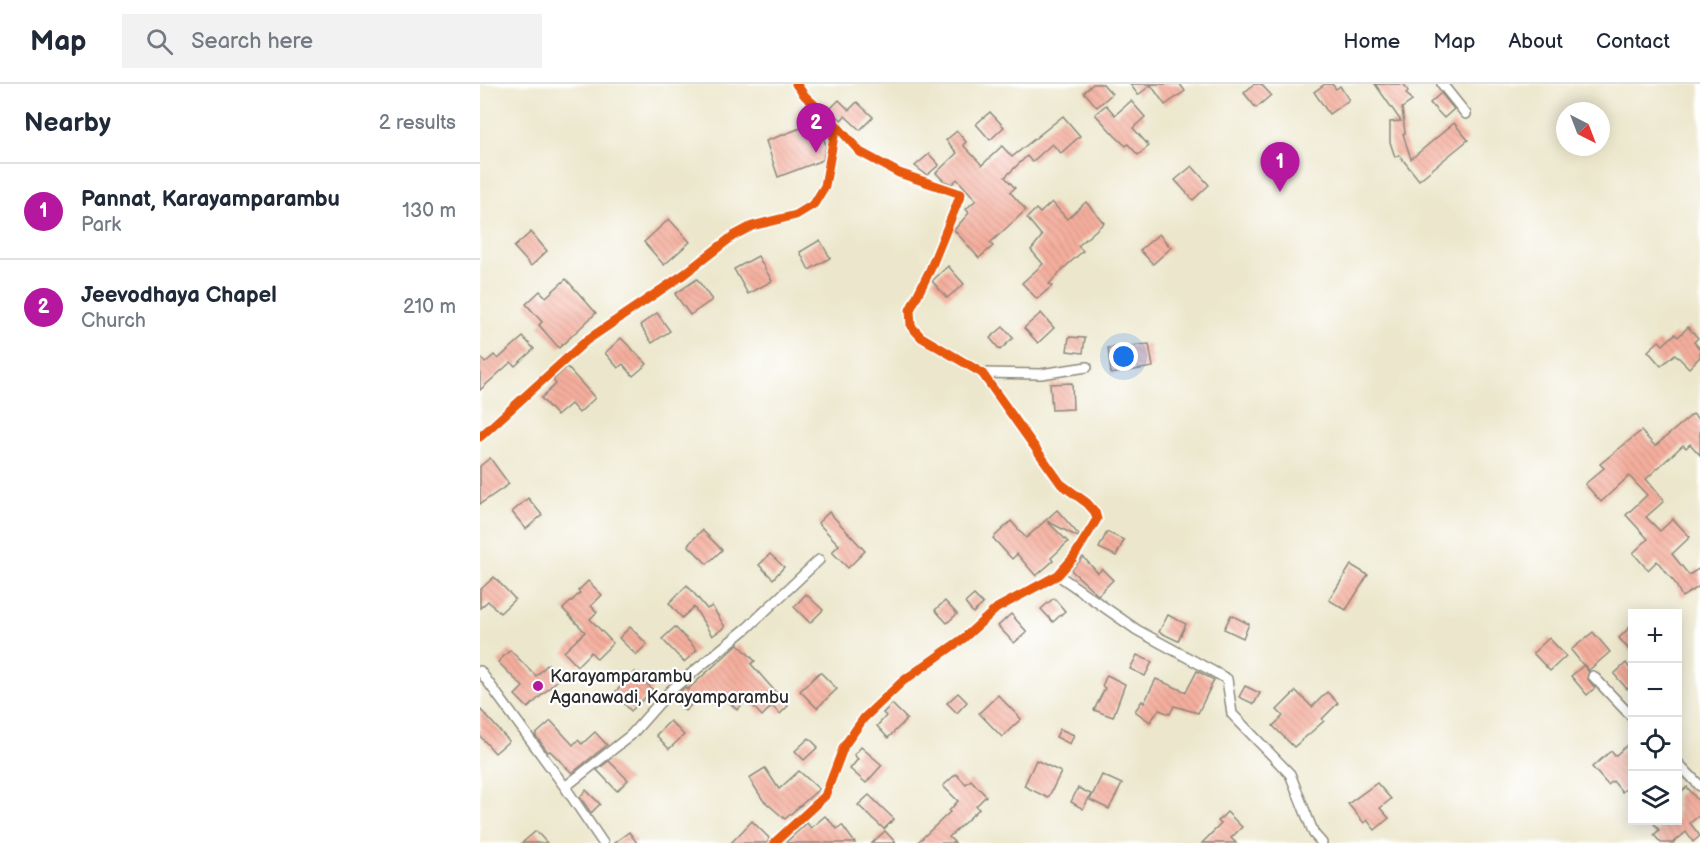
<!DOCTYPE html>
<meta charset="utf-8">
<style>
body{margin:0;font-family:"Balsamiq Sans",sans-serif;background:#f2f2f3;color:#1f2937}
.controls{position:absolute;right:18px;bottom:18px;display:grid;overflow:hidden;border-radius:0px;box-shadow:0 3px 15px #0003}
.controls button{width:54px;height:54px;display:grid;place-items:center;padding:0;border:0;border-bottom:2px solid #e0e1e3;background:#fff;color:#1f2937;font:30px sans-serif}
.compass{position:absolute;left:1076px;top:18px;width:54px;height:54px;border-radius:50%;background:#fff;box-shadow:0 3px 15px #0003;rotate:138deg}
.you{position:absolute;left:644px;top:273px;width:21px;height:21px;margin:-15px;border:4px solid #fff;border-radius:50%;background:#1a73e8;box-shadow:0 0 0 9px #1a73e833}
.badge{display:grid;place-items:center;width:39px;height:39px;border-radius:50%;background:#b5179e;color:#fff;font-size:20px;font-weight:700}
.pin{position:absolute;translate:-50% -50px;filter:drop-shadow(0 2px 3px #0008)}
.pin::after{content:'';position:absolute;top:32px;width:21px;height:18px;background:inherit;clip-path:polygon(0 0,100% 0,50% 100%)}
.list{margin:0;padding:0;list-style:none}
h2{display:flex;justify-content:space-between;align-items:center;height:78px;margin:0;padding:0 24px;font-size:26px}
h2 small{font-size:20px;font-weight:400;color:#747a83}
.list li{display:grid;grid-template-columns:39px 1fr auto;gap:18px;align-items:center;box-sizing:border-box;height:96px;padding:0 24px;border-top:2px solid #e0e1e3}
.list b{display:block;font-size:22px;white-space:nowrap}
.list p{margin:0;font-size:20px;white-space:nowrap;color:#747a83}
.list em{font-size:20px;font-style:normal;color:#747a83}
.icon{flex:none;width:33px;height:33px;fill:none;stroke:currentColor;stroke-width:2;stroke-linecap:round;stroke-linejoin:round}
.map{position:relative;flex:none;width:1220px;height:759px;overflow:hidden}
header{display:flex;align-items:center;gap:36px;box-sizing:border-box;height:84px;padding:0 30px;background:#fff;border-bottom:2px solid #e0e1e3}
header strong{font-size:28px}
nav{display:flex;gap:33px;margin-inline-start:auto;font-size:21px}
.search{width:420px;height:54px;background:#f2f2f3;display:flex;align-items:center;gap:15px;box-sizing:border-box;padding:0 21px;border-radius:0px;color:#747a83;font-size:22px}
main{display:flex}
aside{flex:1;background:#fff}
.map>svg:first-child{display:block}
.building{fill:url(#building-back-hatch)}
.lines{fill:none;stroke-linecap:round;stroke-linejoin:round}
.minor-casing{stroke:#8c897c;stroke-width:12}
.minor{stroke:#fff;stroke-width:9}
.cycleway-casing{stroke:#fff;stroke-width:13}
.cycleway{stroke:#e8590c;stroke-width:9}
.poi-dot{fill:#b5179e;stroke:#fff;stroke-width:2}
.labels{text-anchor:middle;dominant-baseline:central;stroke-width:4.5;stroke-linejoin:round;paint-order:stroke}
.poi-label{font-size:18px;fill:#2b2b2b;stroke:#fff;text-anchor:start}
</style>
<header>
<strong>Map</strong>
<div class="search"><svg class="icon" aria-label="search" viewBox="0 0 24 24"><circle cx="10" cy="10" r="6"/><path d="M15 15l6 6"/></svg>Search here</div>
<nav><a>Home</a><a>Map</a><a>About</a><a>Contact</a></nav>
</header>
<main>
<aside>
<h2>Nearby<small>2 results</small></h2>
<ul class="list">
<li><span class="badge">1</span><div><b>Pannat, Karayamparambu</b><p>Park</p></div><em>130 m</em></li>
<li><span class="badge">2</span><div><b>Jeevodhaya Chapel</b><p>Church</p></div><em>210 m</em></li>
</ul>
</aside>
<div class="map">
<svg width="1220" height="759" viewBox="0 0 1220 759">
<defs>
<pattern id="building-back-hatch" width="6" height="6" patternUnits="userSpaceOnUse" patternTransform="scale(1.5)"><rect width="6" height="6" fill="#f5ae9d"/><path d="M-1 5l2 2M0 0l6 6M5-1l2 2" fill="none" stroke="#d29687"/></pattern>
</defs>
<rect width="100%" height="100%" fill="#fff"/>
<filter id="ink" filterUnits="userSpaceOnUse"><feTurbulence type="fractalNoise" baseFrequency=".0167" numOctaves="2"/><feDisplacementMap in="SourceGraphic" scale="12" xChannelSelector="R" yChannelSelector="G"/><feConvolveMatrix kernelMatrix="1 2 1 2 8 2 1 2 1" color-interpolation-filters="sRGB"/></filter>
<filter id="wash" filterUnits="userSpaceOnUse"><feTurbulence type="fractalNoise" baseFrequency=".008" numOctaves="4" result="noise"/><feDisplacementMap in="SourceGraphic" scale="24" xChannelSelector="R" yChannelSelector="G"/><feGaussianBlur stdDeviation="1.35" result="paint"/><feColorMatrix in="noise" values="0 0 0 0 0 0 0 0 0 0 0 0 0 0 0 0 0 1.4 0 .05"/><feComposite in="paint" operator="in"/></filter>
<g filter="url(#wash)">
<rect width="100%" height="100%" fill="#ece7cc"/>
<g id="blocks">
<g class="building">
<polygon points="613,0 623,0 632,10 617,23 604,8"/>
<polygon points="650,0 700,0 705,7 685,21 671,1 658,11"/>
<polygon points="774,0 781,0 791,11 776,24 764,9"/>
<polygon points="845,0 852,0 856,5 860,2 869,16 849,30 834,8"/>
<polygon points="895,0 924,0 928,7 926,9 932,17 922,24 925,49 923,50 931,75 974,39 988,56 939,96 919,71 915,73 910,58 910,38 921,37"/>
<polygon points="961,9 974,25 964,34 950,19"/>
<polygon points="359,16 369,26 377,18 393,33 380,46 365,32 361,36 350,25"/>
<polygon points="651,17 665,33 653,44 669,62 658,71 648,60 646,62 635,52 615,30 626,21 635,31"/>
<polygon points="510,28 524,43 510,56 496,40"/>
<polygon points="583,32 600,52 581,69 572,60 552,78 547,72 525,93 535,104 530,108 546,126 510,159 513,162 499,174 474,146 489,129 486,125 496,116 477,95 472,100 464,97 456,89 477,69 466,56 477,47 486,58 483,61 502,81 522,62 532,73"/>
<polygon points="337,38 346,61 343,76 298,93 286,57"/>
<polygon points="449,70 459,81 447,91 435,82"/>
<polygon points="712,82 729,101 713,116 695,96"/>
<polygon points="572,118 587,135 606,118 624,139 598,162 603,167 584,184 569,200 572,202 557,215 542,199 563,180 551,166 562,152 547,134 556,125 560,129"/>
<polygon points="189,135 210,158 184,181 164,158"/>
<polygon points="51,148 67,167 51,182 34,163"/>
<polygon points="679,150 691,164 673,180 660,166"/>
<polygon points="340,156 350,174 329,186 320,168"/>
<polygon points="278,172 292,197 268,210 254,185"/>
<polygon points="468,182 484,200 467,214 452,197"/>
<polygon points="86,195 116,229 79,264 59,241 62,238 46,220 60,207 66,213"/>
<polygon points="217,195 232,216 210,231 195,210"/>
<polygon points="177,229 190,247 172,259 160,241"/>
<polygon points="561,229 574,244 558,259 544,244"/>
<polygon points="523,243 533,254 520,266 510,254"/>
<polygon points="1208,243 1218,254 1214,258 1220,265 1220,273 1209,284 1195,270 1181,282 1168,267 1179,257 1183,261 1195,250 1198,253"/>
<polygon points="43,253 54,265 35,282 31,278 0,306 0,273 5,279 14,271 18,275"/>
<polygon points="589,253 605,254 603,269 587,267"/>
<polygon points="141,254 167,280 153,292 143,280 138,284 125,269"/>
<polygon points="669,260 673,283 631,290 628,264"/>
<polygon points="87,283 115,314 99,329 91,320 77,332 61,314 76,300 73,296"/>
<polygon points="592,299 593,325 572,326 570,300"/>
<polygon points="1213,330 1220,337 1220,371 1210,360 1206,364 1203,361 1166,395 1184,417 1166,433 1180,447 1193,435 1210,453 1192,470 1209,491 1220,484 1220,502 1202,513 1195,499 1177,477 1168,486 1153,469 1168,455 1146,431 1167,411 1149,392 1121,418 1105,400 1124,384 1120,380 1161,347 1175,362"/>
<polygon points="10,374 29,400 0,420 0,382"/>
<polygon points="48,414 62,431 46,445 32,428"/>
<polygon points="577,426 599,451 598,453 567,437 588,458 571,474 573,477 556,492 537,470 532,475 513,454 531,437 546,454"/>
<polygon points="349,428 385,467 368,484 352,468 359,461 338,439"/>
<polygon points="222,446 242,466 227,480 208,461"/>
<polygon points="627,448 644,456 636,472 619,464"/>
<polygon points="290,470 304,483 293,495 279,481"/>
<polygon points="603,473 618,489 622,485 633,496 618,511 591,486"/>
<polygon points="871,481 888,491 866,526 849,516"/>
<polygon points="14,493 35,515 20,529 8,517 0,524 0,506"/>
<polygon points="108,497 122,511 111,522 117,528 110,535 133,559 117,575 111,568 97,582 84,568 105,548 83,525 100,509 98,507"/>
<polygon points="207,501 227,525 232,522 245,543 232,552 214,523 202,534 189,519"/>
<polygon points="326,510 343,526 330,539 314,523"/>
<polygon points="494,511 503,520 493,529 485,519"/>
<polygon points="574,514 585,527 573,538 561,525"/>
<polygon points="465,517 477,530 467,539 455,526"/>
<polygon points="531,530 547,548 534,559 518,542"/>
<polygon points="688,531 706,540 698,557 679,548"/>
<polygon points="751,531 769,540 763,554 744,545"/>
<polygon points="1152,541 1152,569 1139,554"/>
<polygon points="150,543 167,560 156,571 139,554"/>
<polygon points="195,543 217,566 204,578 182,555"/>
<polygon points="1113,548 1130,568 1108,587 1091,566"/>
<polygon points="1069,554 1086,572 1070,587 1053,569"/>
<polygon points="258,560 275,577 271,580 308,622 300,630 292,622 282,632 267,616 257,626 242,611 233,620 223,609 205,627 193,614 205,603 207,606"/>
<polygon points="30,566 56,592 68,580 81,593 48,624 35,611 43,603 18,578"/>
<polygon points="657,571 672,578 665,592 650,585"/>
<polygon points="1146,579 1152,587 1152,600 1147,605 1134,590"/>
<polygon points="1104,581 1109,587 1107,594 1115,604 1107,611 1091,592"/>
<polygon points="717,587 734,596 718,629 694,622 690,630 679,626 670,638 655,627 662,617 664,619 676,595 706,608"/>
<polygon points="155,588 173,606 151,627 134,609"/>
<polygon points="340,588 357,605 337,624 320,607"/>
<polygon points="627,591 645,600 633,633 614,626 625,604 622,602"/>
<polygon points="765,602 780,609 774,620 759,613"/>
<polygon points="816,607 832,623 847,608 858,619 842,635 844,637 814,663 793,642 803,632 797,626"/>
<polygon points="478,609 487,618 477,629 467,619"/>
<polygon points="518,611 541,635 522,653 499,629"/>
<polygon points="412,620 427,635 408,654 397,642 406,632 403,629"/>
<polygon points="0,625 29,657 15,669 0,652"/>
<polygon points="71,637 93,661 98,656 102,660 115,648 127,661 92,689 70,667 68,668 55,651"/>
<polygon points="190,637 204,651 189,665 176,651"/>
<polygon points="580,645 594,651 590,660 576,653"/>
<polygon points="329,654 338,663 324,676 315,667"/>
<polygon points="1152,657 1152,700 1142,708 1133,697 1128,701 1112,683 1131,667 1135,672"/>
<polygon points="381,663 402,681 386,699 370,685 378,675 374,671"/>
<polygon points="556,676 581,688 568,714 544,702"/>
<polygon points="129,677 148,696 137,707 117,686"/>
<polygon points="285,684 299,705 319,687 339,705 305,735 283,716 269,694"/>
<polygon points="476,690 486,700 491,696 506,712 496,722 499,725 469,753 475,759 437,759 470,728 469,727 478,717 463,702"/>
<polygon points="622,691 642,700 629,725 610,716"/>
<polygon points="897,699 911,715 900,724 909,734 895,746 887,736 884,739 868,720"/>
<polygon points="1207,703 1220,719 1220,731 1210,739 1220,752 1213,758 1206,748 1193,759 1181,759 1174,751 1179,746 1171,736 1197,736 1197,711"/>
<polygon points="598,704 611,710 603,725 591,718"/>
<polygon points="106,706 120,720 111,729 100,713"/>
<polygon points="389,711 414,735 404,745 378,721"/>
<polygon points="747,728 762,743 751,754 756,759 722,759 741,740 738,737"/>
<polygon points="345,732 357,745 362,741 375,759 305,759 327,739 331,744"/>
<polygon points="272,737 289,754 287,759 251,759"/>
<polygon points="56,747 67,759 42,759"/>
<polygon points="405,747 416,759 392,759"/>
<polygon points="149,748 157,759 134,759"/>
</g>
</g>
</g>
<g filter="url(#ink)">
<use href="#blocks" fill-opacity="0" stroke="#8c897c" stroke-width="1.5"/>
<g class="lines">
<defs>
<g id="minor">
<polyline points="962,0 986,30"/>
<polyline points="502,289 561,290 607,283"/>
<polyline points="0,353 107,256 203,191 253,152 272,142 316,131 334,120 345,102 356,41 325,12 316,0"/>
<polyline points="578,491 657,546 747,595 752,630 810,690 834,750 842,759"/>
<polyline points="0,587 85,703 123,759"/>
<polyline points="1113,592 1152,633"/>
<polyline points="1198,679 1220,702"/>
<polyline points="85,703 151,651 190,607 267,544 339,476"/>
<polyline points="294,759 345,712 364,662 384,634 423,597 484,554 517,524 578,491 593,474 617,435 615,428 607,419 581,400 502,289 441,253 431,242 430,226 450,186 481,110 419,89 380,68 356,41"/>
</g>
</defs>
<use href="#minor" class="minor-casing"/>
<use href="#minor" class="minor"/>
<defs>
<g id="cycleway">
<polyline points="0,353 107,256 203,191 253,152 272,142 316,131 334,120 345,102 356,41 325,12 316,0"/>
<polyline points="294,759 345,712 364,662 384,634 423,597 484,554 517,524 578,491 593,474 617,435 615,428 607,419 581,400 502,289 441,253 431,242 430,226 450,186 481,110 419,89 380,68 356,41"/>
</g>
</defs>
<use href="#cycleway" class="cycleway-casing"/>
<use href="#cycleway" class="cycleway"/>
</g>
</g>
<circle class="poi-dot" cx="58" cy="602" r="6"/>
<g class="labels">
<g class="poi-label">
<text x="70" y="592">Karayamparambu<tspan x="70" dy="21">Aganawadi, Karayamparambu</tspan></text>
</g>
</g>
</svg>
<div class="controls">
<button>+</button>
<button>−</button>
<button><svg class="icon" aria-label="locate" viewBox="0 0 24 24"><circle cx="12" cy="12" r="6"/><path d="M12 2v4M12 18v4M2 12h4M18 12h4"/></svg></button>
<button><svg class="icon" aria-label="layers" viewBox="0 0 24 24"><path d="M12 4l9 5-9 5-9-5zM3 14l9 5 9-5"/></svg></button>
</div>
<svg class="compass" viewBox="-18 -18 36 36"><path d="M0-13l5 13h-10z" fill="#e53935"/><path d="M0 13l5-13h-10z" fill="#747a83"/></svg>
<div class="you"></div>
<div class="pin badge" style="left:800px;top:108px">1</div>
<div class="pin badge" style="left:336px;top:69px">2</div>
</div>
</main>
